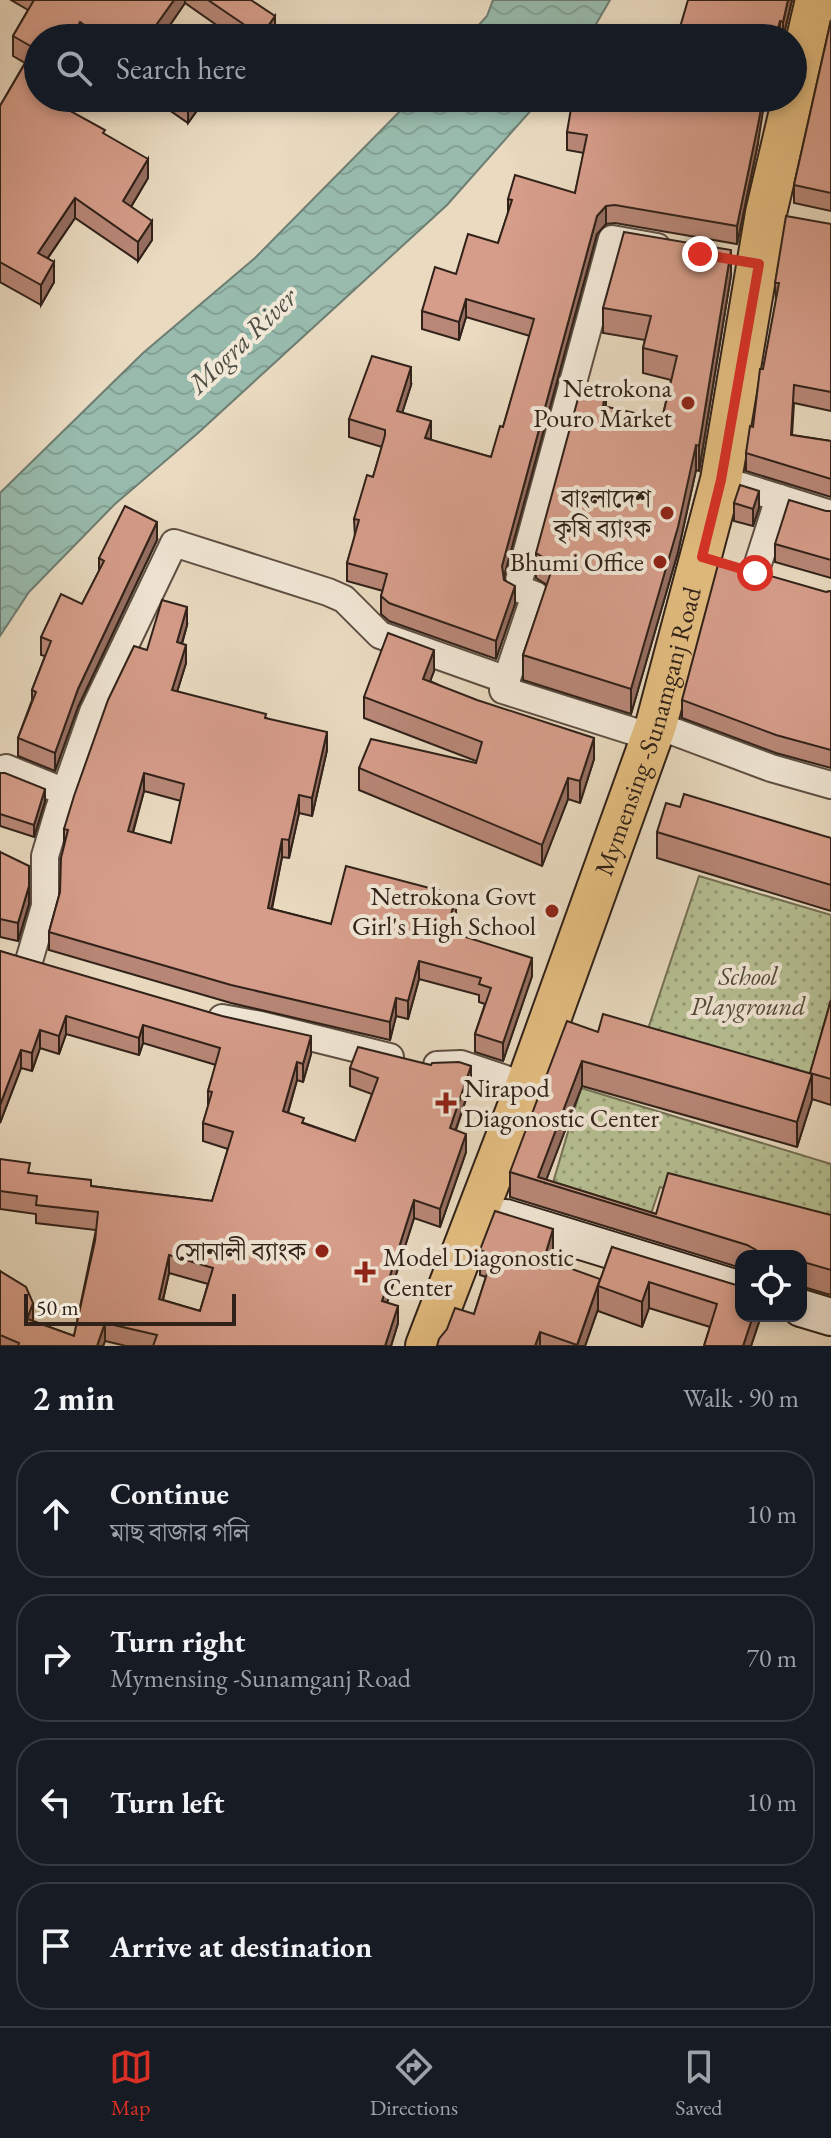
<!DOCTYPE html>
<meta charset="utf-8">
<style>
body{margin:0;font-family:"EB Garamond","Noto Serif Bengali",serif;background:#242831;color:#f1f3f6}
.controls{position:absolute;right:24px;bottom:24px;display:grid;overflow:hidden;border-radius:16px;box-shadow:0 4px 12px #0003}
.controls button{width:72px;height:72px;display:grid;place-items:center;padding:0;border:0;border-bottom:2px solid #363941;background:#171b24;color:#f1f3f6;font:40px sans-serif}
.scale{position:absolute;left:24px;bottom:20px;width:212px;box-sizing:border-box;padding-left:8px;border:4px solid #302119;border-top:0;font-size:22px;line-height:28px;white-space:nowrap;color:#302119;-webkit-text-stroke:6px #f1e7d6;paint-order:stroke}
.stop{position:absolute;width:24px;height:24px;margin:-18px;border:6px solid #d93025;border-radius:50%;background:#fff}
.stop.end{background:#d93025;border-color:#fff;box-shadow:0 2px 8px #0008}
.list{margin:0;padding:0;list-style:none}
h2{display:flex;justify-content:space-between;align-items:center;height:104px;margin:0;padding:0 32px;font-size:34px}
h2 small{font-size:26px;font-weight:400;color:#9ea1a6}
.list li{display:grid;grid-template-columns:52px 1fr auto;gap:24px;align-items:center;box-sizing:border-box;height:128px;margin:0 16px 16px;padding:0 16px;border:2px solid #363941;border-radius:32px}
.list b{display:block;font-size:30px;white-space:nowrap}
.list p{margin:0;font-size:26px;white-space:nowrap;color:#9ea1a6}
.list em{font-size:26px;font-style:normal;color:#9ea1a6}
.icon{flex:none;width:44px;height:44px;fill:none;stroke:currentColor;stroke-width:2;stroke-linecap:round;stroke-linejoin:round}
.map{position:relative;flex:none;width:831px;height:1346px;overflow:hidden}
.search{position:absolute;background:#171b24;box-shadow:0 4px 12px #0003;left:24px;right:24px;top:24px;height:88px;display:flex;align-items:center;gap:20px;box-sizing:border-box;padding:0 28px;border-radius:44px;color:#9ea1a6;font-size:30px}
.sheet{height:680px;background:#171b24}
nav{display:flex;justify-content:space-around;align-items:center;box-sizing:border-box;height:112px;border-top:2px solid #363941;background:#171b24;font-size:22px;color:#9ea1a6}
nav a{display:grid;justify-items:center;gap:4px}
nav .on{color:#d93025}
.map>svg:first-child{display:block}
.park{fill:url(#park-dots);stroke:#737056;stroke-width:2}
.water{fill:url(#water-waves);stroke:#6e7d72;stroke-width:2}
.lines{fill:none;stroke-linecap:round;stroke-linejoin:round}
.street-casing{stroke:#5e4f43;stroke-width:30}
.secondary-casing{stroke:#302119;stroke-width:40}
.primary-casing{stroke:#302119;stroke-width:44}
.street{stroke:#f1e7d6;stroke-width:26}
.secondary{stroke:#f1e7d6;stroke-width:36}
.primary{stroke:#e4bd80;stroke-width:40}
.wall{fill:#b88777;stroke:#302119;stroke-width:2;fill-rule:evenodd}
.shaded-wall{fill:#966e61;stroke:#302119;stroke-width:2}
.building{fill:#d69d8a;stroke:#302119;stroke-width:2;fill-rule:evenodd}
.route{stroke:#d93025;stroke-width:10}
.poi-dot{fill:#8f2418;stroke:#f1e7d6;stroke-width:3}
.labels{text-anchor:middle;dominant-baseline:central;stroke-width:8;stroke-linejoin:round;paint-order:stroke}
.poi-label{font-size:26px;fill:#302119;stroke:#f1e7d6;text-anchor:end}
.street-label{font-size:26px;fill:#302119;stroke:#f1e7d6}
.park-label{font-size:26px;font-style:italic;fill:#524938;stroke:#f1e7d6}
.water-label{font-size:28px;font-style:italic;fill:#4f4f45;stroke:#f1e7d6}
</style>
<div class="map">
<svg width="831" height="1346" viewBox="0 0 831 1346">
<defs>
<pattern id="park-dots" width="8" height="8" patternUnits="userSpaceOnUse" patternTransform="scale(2)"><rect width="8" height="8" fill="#b6c093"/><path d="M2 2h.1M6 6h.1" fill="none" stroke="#949c77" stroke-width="1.8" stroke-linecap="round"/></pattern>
<pattern id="water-waves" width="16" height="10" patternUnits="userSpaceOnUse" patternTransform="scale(2)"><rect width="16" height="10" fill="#98bbad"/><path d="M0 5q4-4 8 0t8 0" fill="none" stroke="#83a094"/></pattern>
</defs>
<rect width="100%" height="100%" fill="#e9dac0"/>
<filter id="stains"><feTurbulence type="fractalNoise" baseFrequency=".0025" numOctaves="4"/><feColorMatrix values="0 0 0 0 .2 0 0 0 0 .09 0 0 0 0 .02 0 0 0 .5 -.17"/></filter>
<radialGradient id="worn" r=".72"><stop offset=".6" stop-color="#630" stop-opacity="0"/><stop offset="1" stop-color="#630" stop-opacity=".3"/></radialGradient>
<g class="park">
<polygon points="699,876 831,915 831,1012 809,1098 642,1047"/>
<polygon points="581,1088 831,1164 831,1225 827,1238 660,1187 645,1232 547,1203"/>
</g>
<g class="water">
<polygon points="493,0 610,0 588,38 467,38 487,16"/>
<polygon points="413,98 542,98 447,205 198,433 115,504 29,592 0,636 0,493 143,353 255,258"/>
</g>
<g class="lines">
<defs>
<g id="street">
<polyline points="725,481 831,514"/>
<polyline points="755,573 779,498"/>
<polyline points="656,725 771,768 831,785"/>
<polyline points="651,737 503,690 535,595 517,588 612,239 657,247"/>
<polyline points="0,770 6,768 65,792"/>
<polyline points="29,961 45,906 45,856 59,809 93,712 174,543 328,592 344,599 380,635 507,680"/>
<polyline points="222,1018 261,1025 390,1057"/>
<polyline points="437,1065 461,1064 526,1086"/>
</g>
<g id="secondary">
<polyline points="506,1218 741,1290"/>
<polyline points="801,1308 831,1317"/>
</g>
<g id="primary">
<path id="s1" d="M426 1346 526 1086 656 725 721 480 766 213 816 0"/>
</g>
</defs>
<use href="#street" class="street-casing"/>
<use href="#secondary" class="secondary-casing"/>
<use href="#primary" class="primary-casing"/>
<use href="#street" class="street"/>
<use href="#secondary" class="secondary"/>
<use href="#primary" class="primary"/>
</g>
<g class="wall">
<polygon points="11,0 251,0 275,36 273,38 235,38 185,3 164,34 169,38 38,38 38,98 49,98 105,135 148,178 131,207 152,240 138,261 75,218 48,258 54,282 41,305 0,282 0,106 25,63 13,56 13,36 28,10"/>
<polygon points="792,0 783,38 654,38 678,34"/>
<polygon points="831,20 831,211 794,203 794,185"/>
<polygon points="152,98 206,98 188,123"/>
<polygon points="567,132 758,143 737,244 615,223 606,224 597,234 504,576 515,604 496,659 389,621 381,614 381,596 383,591 347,581 347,563 355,537 354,519 373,477 382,447 349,437 349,419 411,385 402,413 430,440 491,457 503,427 530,336 466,317 459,340 422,329 422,311 456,274 498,243 508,213 508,199 575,193 584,153 567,150"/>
<polygon points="831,224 831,411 794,403 792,435 831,441 831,497 746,471 746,453 753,427 776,301 775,283"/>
<polygon points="731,275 699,471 696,470 678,552 631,714 523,680 523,655 547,585 536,578 536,553 662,419 671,380 643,373 643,348 645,340 603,333 603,308"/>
<polygon points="734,503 759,508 753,526 734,521"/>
<polygon points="826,511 831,511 831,578 775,562 775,544"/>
<polygon points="157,540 78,707 55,771 18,756 18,738 32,700 32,690 45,656 41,655 41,637 82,604 99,571 99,558"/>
<polygon points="831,591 831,768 776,753 682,718 682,700 826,592"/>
<path d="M187 625 182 644 186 663 177 692 266 718 327 750 312 816 299 813 289 858 282 857 272 909 331 924 456 913 451 932 532 976 503 1061 475 1052V1034L485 1004 479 1002V995L419 979 408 1019 396 1016 390 1040 231 1003 49 950V932L60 892 64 846V829L147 650ZM144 791 181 801 171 843 133 833Z"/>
<polygon points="434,671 430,681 594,759 580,803 568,799 542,866 359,790 359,768 476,763 476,761 364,718 364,697"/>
<polygon points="0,773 45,801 34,837 0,826"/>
<polygon points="680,807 831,838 831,911 657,858 657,832"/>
<polygon points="0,852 29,904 18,941 0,937"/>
<path d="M0 951 311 1054 303 1082 297 1080 288 1113 304 1123 355 1141 372 1094 350 1086V1068L471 1084 456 1130 466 1152 440 1227 414 1218 387 1302 398 1323 391 1346H126L105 1341 103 1346H0V1271L33 1321 74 1336 96 1230 36 1223V1214L0 1209V1159L30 1173 91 1186 212 1201 228 1149 203 1141V1123L208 1107V1091L216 1065 143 1043 139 1055 66 1034 59 1054 40 1048 32 1071 21 1068 0 1123ZM169 1273 208 1284 200 1311 163 1300Z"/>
<polygon points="831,1000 831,1105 812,1099 797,1147 582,1086 546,1180 656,1214 831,1215 831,1295 807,1288 801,1289 801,1256 741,1256 741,1268 510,1197 510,1172 598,1032 810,1074"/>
<polygon points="612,1247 741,1316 761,1316 751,1346 704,1346 710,1327 649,1308 642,1327 598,1311 598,1309 585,1346 437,1346 474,1314 486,1277 480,1275 480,1250 553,1254 551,1261 600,1281"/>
</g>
<g class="shaded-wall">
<polygon points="174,0 185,0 185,3 161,38 154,28"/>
<polygon points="788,0 792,0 783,38 783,22"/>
<polygon points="275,16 275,36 273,38 261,38"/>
<polygon points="780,21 780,38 775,38"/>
<polygon points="80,22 80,38 72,38"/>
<polygon points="192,98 206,98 188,123 188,104"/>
<polygon points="763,98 765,98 758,143 737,244 737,226"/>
<polygon points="148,159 148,178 123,220 123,201"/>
<polygon points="75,198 75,218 38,272 38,253"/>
<polygon points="606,206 606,224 597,234 502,584 502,566 597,216"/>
<polygon points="152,221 152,240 138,261 138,242"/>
<polygon points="731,250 731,275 699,471 699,446"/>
<polygon points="54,262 54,282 41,305 41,285"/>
<polygon points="466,299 466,317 459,340 459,322"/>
<polygon points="411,367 411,385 397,429 397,411"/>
<polygon points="606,389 606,414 603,406"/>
<polygon points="431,421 431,439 425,438"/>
<polygon points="696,445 696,470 678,552 631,714 631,689"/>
<polygon points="759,491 759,508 753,526 753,509"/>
<polygon points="157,522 157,540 78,707 55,771 55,753 78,689"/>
<polygon points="515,586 515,604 496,659 496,641"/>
<polygon points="187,607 187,625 177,660 177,642"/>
<polygon points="186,645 186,663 172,708 172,690"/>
<polygon points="434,650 434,671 423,700 423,679"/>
<polygon points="327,732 327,750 312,816 312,798"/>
<polygon points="594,738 594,759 580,803 580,781"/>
<polygon points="144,773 144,791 128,849 128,831"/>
<polygon points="568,778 568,799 542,866 542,845"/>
<polygon points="45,789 45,801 34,837 34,825"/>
<polygon points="299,795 299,813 289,858 289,840"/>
<polygon points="282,839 282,857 268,926 268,908"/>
<polygon points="29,886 29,904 18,941 18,923"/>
<polygon points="456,895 456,913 447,949 447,931"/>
<polygon points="532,958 532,976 503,1061 503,1043"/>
<polygon points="419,961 419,979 408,1019 408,1001"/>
<polygon points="396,998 396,1016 390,1040 390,1022"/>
<polygon points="66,1016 66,1034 59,1054 59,1036"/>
<polygon points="143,1025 143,1043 139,1055 139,1038"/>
<polygon points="40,1030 40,1048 32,1071 32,1053"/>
<polygon points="311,1036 311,1054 303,1082 303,1064"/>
<polygon points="21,1050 21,1068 0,1123 0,1105"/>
<polygon points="582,1061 582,1086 545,1183 538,1177"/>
<polygon points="297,1062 297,1080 283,1129 283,1111"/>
<polygon points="471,1066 471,1084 450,1146 450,1128"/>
<polygon points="812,1074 812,1100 797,1147 797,1122"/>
<polygon points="466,1134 466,1152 440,1227 440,1209"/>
<polygon points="414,1200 414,1218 382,1319 382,1301"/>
<polygon points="553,1229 553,1254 544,1284 544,1259"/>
<polygon points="169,1255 169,1273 159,1317 159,1299"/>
<polygon points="600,1279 598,1286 598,1309 585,1346 577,1346"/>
<polygon points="649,1282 649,1308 642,1327 642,1302"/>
<polygon points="33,1303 33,1321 27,1319"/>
<polygon points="398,1306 398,1323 391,1346 385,1346"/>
<polygon points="753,1316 761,1316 751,1346 743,1346"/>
<polygon points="105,1323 105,1341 103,1346 97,1346"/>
<polygon points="540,1332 540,1346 535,1346"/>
</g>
<g class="building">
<polygon points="34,0 174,0 154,28 169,38 103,38 80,22 72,38 38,38 38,98 47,98 105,130 103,133 148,159 123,201 152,221 138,242 75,198 38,253 54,262 41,285 0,262 0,106 34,48 13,36"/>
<polygon points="208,0 251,0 275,16 261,36"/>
<polygon points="688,0 788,0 783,22 780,21 775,38 654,38 655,29 678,34"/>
<polygon points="831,20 831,193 794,185"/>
<polygon points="179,98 192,98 188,104"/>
<polygon points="597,98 763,98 758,125 737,226 615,205 606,206 597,216 502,566 504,580 515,586 496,641 389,603 381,596 387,574 347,563 359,520 354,519 367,475 373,477 385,435 385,430 349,419 372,356 411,367 397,411 431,421 425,438 491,457 500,426 503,427 534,319 466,299 459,322 422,311 435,267 456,274 468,234 498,243 512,200 508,199 515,175 575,193 587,135 567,132 572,103 595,108"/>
<polygon points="786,216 831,224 831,392 794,385 791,435 831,441 831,479 746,453 750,426 753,427 760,369 763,369 779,283 775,283"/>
<polygon points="624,232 731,250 699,446 696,445 678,527 631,689 523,655 550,575 548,560 536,553 582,384 606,389 603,406 662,419 677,356 643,348 651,316 603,308"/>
<polygon points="740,485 759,491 753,509 734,503"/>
<polygon points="789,500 826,511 831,511 831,560 775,544"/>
<polygon points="125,506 157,522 78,689 55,753 18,738 36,692 32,690 51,641 41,637 61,594 82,604 104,561 99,558"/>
<polygon points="719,561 826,592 831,591 831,750 776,735 682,700"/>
<path d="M162 600 187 607 177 642 186 645 172 690 266 714 265 718 327 732 312 798 299 795 289 840 282 839 268 908 331 924 346 866 456 895 447 931 532 958 503 1043 475 1034 491 988 479 984 481 978 419 961 408 1001 396 998 390 1022 231 985 49 932 60 892 61 858 68 830 64 829 74 796 108 700 134 646 147 650ZM144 773 184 784 171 843 128 831Z"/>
<polygon points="388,633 434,650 423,679 477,700 594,738 580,781 568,778 542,845 359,768 371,739 476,763 482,742 364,697"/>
<polygon points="0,773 5,773 45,789 34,825 0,814"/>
<polygon points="684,794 831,838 831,885 657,832 666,803 680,807"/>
<polygon points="0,852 29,866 29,886 18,923 0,919"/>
<path d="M0 951 222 1016 311 1036 303 1064 297 1062 283 1111 304 1118 302 1123 355 1141 378 1078 350 1068 358 1047 431 1065 432 1063 459 1062 471 1066 450 1128 466 1134 440 1209 414 1200 382 1301 398 1306 385 1346H153L157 1335 105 1323 97 1346H18L19 1343 0 1335V1271L26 1287 33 1303 27 1319 74 1336 95 1241 98 1212 36 1205 37 1196 0 1191V1159L30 1163 28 1173 91 1180V1186L212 1201 233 1132 203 1123 212 1092 208 1091 220 1048 143 1025 139 1038 66 1016 59 1036 40 1030 32 1053 21 1050 0 1105ZM169 1255 213 1268 200 1311 159 1299Z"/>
<polygon points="831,1000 831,1079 810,1073"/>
<polygon points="603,1014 812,1074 797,1122 582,1061 538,1177 656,1214 668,1173 831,1215 831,1270 807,1263 801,1264 801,1256 759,1256 756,1250 747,1245 510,1172 567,1021 598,1032"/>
<polygon points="495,1211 553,1229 544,1259 600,1279 577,1345 540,1332 535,1346 437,1346 439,1339 447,1329 455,1308 474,1314 493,1255 480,1250"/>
<polygon points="612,1247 736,1285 741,1285 741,1316 753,1316 743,1346 704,1346 717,1304 649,1282 642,1302 598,1286"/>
</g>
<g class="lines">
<polyline class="route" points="700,254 759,264 721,480 702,557 755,573"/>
</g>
<g class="poi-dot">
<circle cx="688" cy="403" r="8"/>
<circle cx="667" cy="513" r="8"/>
<circle cx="660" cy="562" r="8"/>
<circle cx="552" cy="911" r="8"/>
<path d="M442 1091h8v8h8v8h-8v8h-8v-8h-8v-8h8z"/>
<circle cx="322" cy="1251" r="8"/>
<path d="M361 1260h8v8h8v8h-8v8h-8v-8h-8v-8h8z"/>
</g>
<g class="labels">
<g class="poi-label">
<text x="672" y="388">Netrokona<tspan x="672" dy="30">Pouro Market</tspan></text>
<text x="651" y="498">বাংলাদেশ<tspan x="651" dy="30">কৃষি ব্যাংক</tspan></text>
<text x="644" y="562">Bhumi Office</text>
<text x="536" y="896">Netrokona Govt<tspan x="536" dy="30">Girl's High School</tspan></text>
<text x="464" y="1088" text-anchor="start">Nirapod<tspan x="464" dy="30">Diagonostic Center</tspan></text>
<text x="306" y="1251">সোনালী ব্যাংক</text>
<text x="383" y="1257" text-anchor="start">Model Diagonostic<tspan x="383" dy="30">Center</tspan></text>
</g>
<g class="street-label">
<text stroke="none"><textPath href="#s1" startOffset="654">Mymensing -Sunamganj Road</textPath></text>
</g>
<g class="park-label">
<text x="748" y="976">School<tspan x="748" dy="30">Playground</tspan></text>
</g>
<g class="water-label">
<text transform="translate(242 340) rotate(-44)">Mogra River</text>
</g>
</g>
<rect width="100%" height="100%" filter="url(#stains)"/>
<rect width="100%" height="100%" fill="url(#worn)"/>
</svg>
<div class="controls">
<button><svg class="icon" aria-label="locate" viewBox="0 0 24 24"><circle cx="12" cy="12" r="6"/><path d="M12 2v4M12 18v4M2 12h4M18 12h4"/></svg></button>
</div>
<div class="scale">50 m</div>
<div class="stop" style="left:755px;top:573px"></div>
<div class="stop end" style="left:700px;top:254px"></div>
<div class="search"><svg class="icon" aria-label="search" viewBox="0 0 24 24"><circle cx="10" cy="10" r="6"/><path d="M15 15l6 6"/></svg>Search here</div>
</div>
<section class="sheet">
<h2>2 min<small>Walk · 90 m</small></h2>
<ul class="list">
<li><svg class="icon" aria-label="ahead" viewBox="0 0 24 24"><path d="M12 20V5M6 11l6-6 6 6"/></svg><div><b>Continue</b><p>মাছ বাজার গলি</p></div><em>10 m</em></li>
<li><svg class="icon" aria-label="right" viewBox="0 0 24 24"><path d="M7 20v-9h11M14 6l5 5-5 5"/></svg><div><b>Turn right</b><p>Mymensing -Sunamganj Road</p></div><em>70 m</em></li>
<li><svg class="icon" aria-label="left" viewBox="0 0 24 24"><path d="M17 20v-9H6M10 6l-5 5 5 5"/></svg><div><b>Turn left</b></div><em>10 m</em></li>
<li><svg class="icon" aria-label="arrive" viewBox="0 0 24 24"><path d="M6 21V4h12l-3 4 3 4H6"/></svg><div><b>Arrive at destination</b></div></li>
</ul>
</section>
<nav>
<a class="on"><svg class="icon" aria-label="map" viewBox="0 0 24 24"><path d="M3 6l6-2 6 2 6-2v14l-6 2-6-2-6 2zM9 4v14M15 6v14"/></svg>Map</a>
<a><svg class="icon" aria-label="directions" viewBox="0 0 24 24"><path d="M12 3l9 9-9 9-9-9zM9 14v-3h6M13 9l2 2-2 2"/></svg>Directions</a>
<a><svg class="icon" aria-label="saved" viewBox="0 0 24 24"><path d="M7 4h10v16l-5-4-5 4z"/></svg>Saved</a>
</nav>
